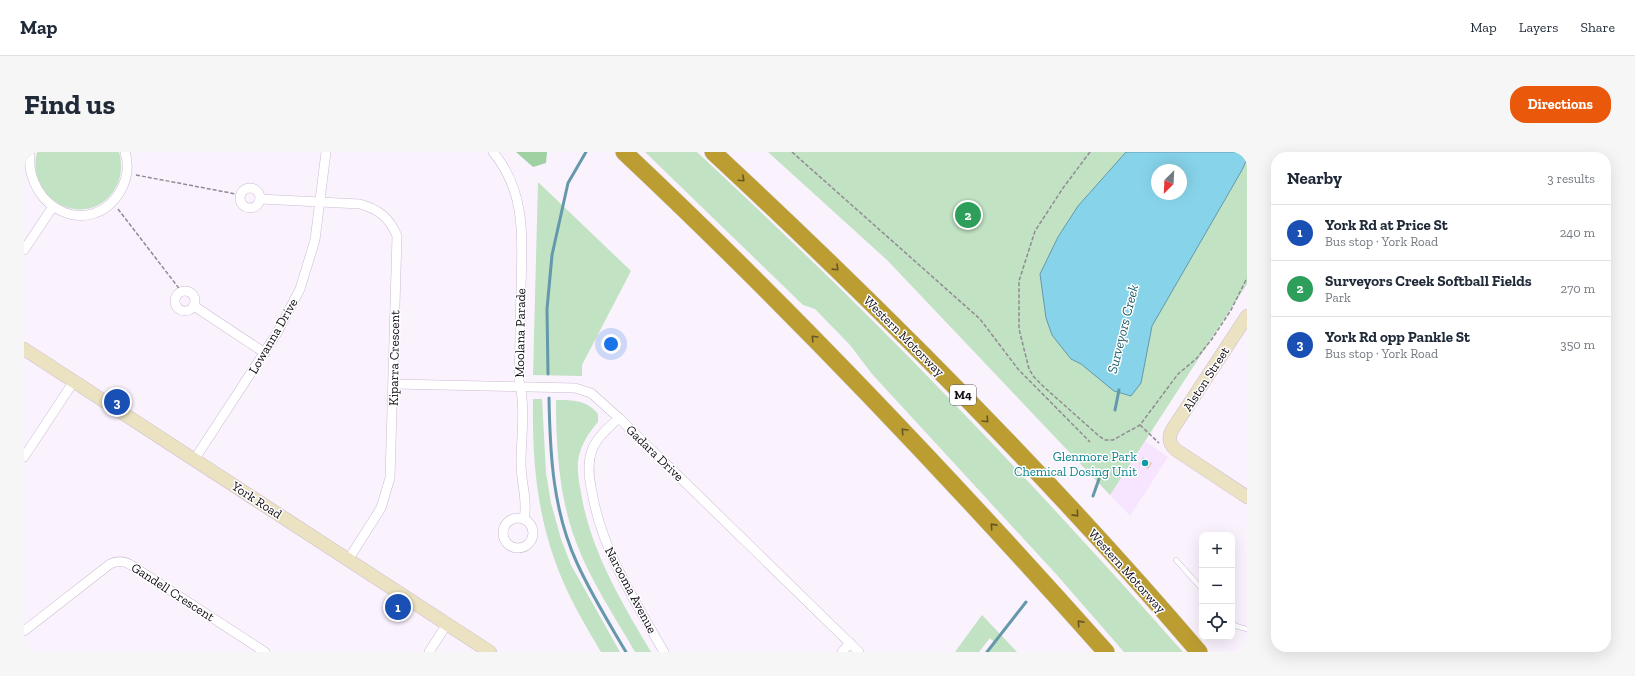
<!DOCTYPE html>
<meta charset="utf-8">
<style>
body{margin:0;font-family:"Zilla Slab",serif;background:#f6f6f7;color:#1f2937}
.controls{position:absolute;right:12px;bottom:12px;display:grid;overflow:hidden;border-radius:8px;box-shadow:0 4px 16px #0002}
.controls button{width:36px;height:36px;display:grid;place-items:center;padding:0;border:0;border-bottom:1px solid #e0e1e3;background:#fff;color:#1f2937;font:20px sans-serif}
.compass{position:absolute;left:1127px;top:12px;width:36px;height:36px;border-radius:50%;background:#fff;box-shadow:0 4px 16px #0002;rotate:204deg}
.you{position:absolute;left:587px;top:192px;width:14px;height:14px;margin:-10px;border:3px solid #fff;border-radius:50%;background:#1a73e8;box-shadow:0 0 0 6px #1a73e833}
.badge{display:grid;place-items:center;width:26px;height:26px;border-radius:50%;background:#ea580c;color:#fff;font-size:13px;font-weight:700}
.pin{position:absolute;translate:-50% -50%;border:2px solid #fff;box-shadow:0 1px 4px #0006}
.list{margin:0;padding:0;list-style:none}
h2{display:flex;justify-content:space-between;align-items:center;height:52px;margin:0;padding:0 16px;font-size:17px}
h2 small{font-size:13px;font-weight:400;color:#747a83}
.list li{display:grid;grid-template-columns:26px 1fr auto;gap:12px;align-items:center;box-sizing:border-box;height:56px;padding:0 16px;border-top:1px solid #e0e1e3}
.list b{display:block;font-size:15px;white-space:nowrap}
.list p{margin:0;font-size:13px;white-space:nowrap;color:#747a83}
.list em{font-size:13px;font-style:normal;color:#747a83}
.icon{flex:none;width:22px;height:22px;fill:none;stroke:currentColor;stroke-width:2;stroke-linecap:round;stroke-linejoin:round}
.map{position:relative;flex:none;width:1223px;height:500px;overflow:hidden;border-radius:16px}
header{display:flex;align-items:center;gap:24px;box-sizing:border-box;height:56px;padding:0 20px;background:#fff;border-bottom:1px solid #e0e1e3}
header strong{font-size:19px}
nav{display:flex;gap:22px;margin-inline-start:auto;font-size:14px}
.intro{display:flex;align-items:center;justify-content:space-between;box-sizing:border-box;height:96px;padding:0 24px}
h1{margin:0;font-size:28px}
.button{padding:10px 18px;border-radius:16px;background:#ea580c;color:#fff;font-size:14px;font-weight:700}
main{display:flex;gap:24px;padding:0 24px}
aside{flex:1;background:#fff;border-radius:16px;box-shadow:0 4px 16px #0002}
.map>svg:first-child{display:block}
.built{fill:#f7e4fe}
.green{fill:#c1e2c3;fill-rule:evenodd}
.forest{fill:#a0d1a3}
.water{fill:#87d4ea;stroke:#6498aa;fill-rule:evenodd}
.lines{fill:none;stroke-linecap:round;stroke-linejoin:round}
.stream{stroke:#6498aa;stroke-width:3}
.building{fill:#e6c5bc}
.lane-casing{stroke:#cdbbd4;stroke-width:5.5}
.street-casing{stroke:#cdbbd4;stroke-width:10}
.secondary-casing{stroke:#cdbbd4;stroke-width:14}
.highway-casing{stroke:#d5d3d5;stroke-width:18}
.path{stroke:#918a93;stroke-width:1.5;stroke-dasharray:4 2;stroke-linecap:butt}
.lane{stroke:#fff;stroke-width:4.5}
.street{stroke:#fff;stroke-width:9}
.secondary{stroke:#ebe2c2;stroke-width:13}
.highway{stroke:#bc9d32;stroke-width:17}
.oneway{stroke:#685524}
.culture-dot{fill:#0f9aa8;stroke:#fff;stroke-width:1.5}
.labels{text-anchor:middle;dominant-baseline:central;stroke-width:3;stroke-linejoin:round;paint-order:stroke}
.shield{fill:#fff;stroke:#5a565b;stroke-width:1}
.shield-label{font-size:12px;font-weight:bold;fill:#130d15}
.street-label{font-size:13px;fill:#130d15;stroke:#fff}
.culture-label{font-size:13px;fill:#0d838f;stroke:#fff;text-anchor:end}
.water-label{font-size:14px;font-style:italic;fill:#1d5c6c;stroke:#fff}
</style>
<header>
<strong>Map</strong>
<nav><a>Map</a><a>Layers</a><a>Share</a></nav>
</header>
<div class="intro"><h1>Find us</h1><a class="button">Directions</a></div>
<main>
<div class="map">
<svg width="1223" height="500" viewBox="0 0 1223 500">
<rect width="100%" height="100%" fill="#faf2fd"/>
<polygon class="built" points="1121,289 1144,305 1106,364 1086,343"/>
<g class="green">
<path d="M13 0H95C98 11 98 23 93 33 69 81 0 52 13 0Z"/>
<path d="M621 0H673C733 56 792 112 850 170 957 277 1059 387 1159 500H1100L1032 422 848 222 826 193 791 157 779 153Z"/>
<path d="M744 0H1223V132L1086 343 863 108ZM1133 18H1157V42H1133Z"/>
<polygon points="514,30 607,119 558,213 558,224 509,223"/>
<path d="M509 247H518L522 321 527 351 537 387 547 413 596 500H577C563 476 549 453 538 427 513 367 508 311 509 247Z"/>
<path d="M532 248C549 248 563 248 574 262V270C565 280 558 291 555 304 552 316 555 329 557 341 567 400 597 449 627 500H611C591 465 566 428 552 390 535 345 532 296 532 248Z"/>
<polygon points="958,463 993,500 964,500 971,491 966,486 955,500 931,500"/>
</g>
<polygon class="forest" points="492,0 523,0 522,11 509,15"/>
<path class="water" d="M1102 0H1223V7L1218 18 1128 174 1117 231 1107 244 1090 239 1057 212 1047 207 1028 183 1022 166 1016 122 1034 85 1054 54ZM1133 18H1157V42H1133Z"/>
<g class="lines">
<g class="stream">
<polyline points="524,222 523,157 528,103 544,31 562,0"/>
<path d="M525 246C526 303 529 359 553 411 567 442 585 471 602 500"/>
<polyline points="1091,258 1095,238"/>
<polyline points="1069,344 1075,327"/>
<polyline points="963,500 1002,450"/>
</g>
</g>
<polygon class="building" points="1119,305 1128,311 1124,317 1115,312"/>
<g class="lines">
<defs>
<g id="lane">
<polyline points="1152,408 1178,437"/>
<polyline points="1208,470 1212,474 1223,477"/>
</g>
<g id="street">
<path d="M6 0C0 57 68 89 97 38 103 27 105 13 101 0"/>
<path d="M469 0C503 41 498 87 497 137 496 168 496 198 495 229 502 255 497 285 497 312 497 331 504 348 500 367"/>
<circle cx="226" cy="46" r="10"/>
<path d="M236 47 336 52C354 57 366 66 373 84L366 326 357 356 324 408"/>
<polyline points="0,98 28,56"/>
<circle cx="161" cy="149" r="10"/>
<polyline points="170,154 241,201"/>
<polyline points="370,232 551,236 567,241 595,266 835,500"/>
<path d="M595 266C585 275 573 285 568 298 563 312 565 326 568 340 578 399 611 449 640 500"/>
<polyline points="0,305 50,229"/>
<polyline points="170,308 253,181 276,137 291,88 302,0"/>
<circle cx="494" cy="381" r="15"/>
<path d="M0 479 86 412C94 408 100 409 107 413L241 500"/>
<polyline points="405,500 423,472"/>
<polyline points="818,500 826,491"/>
</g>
<g id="secondary">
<path d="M1223 164 1148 278C1144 286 1145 292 1152 298L1223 345"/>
<polyline points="0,197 466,500"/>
</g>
<g id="highway">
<path d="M600 0C769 159 928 327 1082 500"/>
<path d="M689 0C859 158 1024 323 1175 500"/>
</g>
</defs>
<use href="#lane" class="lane-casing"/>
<use href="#street" class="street-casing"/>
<use href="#secondary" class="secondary-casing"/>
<use href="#highway" class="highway-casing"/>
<g class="path">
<polyline points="768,0 956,167 994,217 1066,290"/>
<polyline points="1066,0 1039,36 1011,79 995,129 995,177 1005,217 1010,225 1020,235 1075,284 1081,288 1089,288 1116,273 1154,222 1172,207 1188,187 1207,158 1223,126"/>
<polyline points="112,23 217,43"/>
<polyline points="94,57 157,139"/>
<polyline points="1116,273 1135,291"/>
</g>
<use href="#lane" class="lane"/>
<use href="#street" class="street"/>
<use href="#secondary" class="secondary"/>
<use href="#highway" class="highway"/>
</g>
<defs><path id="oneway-chevron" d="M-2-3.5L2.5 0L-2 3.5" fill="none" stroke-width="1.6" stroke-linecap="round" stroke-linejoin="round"/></defs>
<g class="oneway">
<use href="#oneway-chevron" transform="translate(718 27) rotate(43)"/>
<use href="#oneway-chevron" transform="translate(812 116) rotate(44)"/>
<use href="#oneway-chevron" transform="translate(790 186) rotate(-134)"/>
<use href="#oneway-chevron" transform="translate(962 268) rotate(46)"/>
<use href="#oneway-chevron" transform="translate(880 279) rotate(-133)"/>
<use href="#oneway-chevron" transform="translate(1052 362) rotate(48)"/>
<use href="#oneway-chevron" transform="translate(969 374) rotate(-132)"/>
<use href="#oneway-chevron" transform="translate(1056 471) rotate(-132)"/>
</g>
<circle class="culture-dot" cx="1121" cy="311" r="4"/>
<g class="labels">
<rect class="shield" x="926" y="233" width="26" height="20" rx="3"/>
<g class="shield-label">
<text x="939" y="243">M4</text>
</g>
<g class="street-label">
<text transform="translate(496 181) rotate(-89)">Moolana Parade</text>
<text transform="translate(249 184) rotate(-60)">Lowanna Drive</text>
<text transform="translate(880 184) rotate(45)">Western Motorway</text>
<text transform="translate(370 206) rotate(-89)">Kiparra Crescent</text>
<text transform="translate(1182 227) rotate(-57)">Alston Street</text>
<text transform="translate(631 301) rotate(44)">Gadara Drive</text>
<text transform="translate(233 348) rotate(33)">York Road</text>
<text transform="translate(1103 419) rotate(48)">Western Motorway</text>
<text transform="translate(607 438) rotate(62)">Narooma Avenue</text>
<text transform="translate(149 440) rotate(33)">Gandell Crescent</text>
</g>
<g class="culture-label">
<text x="1113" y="304">Glenmore Park<tspan x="1113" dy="15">Chemical Dosing Unit</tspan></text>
</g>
<g class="water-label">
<text transform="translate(1099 177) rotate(-76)">Surveyors Creek</text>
</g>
</g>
</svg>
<div class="controls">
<button>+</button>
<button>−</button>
<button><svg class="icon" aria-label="locate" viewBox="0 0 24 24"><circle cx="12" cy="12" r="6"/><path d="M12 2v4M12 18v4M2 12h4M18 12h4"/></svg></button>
</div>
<svg class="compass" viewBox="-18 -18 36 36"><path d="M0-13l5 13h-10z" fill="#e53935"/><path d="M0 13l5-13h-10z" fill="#747a83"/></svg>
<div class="you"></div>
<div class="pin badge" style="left:374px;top:455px;background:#1a4fb4">1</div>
<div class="pin badge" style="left:944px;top:63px;background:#2e9e5b">2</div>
<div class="pin badge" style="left:93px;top:250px;background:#1a4fb4">3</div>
</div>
<aside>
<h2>Nearby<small>3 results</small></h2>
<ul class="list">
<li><span class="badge" style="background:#1a4fb4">1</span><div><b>York Rd at Price St</b><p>Bus stop · York Road</p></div><em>240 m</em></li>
<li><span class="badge" style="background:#2e9e5b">2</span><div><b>Surveyors Creek Softball Fields</b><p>Park</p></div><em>270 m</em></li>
<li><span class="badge" style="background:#1a4fb4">3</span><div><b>York Rd opp Pankle St</b><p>Bus stop · York Road</p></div><em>350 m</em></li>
</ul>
</aside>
</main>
